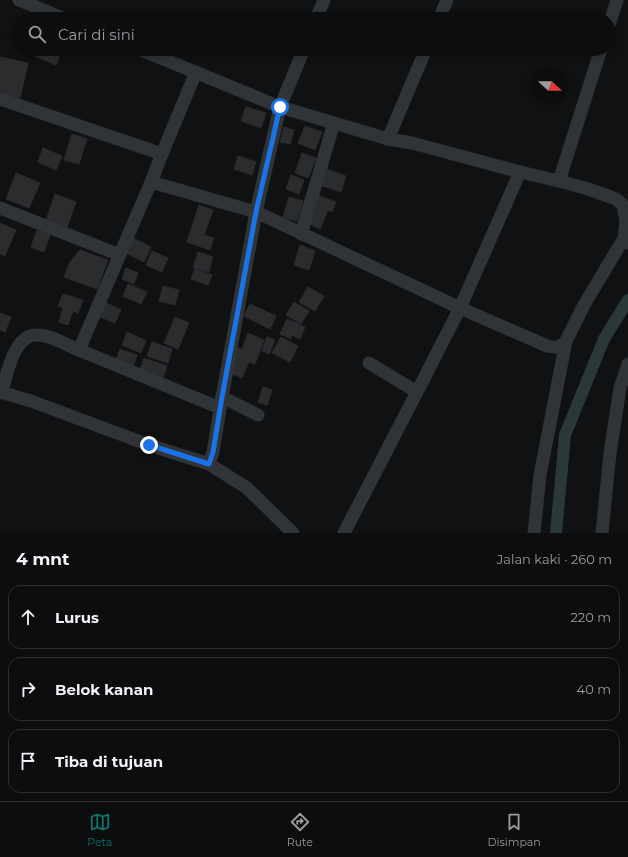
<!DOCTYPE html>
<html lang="id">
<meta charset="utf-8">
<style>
body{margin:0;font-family:Montserrat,sans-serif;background:#1a1b1c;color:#f1f3f6}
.compass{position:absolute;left:532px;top:68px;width:36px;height:36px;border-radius:50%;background:#0c0d0e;box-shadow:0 2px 6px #0003;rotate:111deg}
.stop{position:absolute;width:12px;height:12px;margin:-9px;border:3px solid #1a73e8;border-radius:50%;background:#fff}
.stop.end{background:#1a73e8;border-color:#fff;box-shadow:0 1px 4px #0008}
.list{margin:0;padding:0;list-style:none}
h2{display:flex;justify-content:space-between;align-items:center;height:52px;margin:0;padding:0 16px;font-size:17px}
h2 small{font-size:13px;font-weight:400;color:#9a9c9e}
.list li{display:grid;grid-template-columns:26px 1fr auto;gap:12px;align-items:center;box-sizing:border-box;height:64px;margin:0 8px 8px;padding:0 8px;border:1px solid #2c2d2e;border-radius:12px}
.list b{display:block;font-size:15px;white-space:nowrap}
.list em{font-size:13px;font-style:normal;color:#9a9c9e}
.icon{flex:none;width:22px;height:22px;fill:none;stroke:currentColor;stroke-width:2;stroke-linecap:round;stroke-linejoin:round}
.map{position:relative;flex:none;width:628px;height:533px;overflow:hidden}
.search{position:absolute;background:#0c0d0e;box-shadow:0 2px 6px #0003;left:12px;right:12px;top:12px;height:44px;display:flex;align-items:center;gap:10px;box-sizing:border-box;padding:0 14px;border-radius:22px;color:#9a9c9e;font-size:15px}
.sheet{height:268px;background:#0c0d0e}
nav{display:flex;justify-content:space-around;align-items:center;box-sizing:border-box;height:56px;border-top:1px solid #2c2d2e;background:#0c0d0e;font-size:11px;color:#9a9c9e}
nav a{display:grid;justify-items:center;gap:2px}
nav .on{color:#0f766e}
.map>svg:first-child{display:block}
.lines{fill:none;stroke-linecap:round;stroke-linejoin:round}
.canal{stroke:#2a383a;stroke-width:12}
.building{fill:#2b2c2e;stroke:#2a2b2e}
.minor{stroke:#313437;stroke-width:13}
.route{stroke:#1a73e8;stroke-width:5}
</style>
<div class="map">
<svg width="628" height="533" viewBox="0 0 628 533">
<rect width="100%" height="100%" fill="#101112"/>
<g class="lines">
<polyline class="canal" points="556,533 565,435 604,339 628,300"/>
</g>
<g class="building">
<polygon points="30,49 62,49 56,65 28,53"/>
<polygon points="0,57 28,63 20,98 0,93"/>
<polygon points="246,107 266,113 261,128 241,121"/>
<polygon points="305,126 322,132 315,150 298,143"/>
<polygon points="284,127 294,130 290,144 280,142"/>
<polygon points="72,134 87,139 79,164 64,160"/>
<polygon points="43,148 62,156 56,170 38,162"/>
<polygon points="302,153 316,158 308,178 295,173"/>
<polygon points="238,156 256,162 252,175 234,169"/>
<polygon points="326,169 346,176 341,192 320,185"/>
<polygon points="16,173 40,183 29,208 6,199"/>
<polygon points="291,175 304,180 299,194 286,189"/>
<polygon points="55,194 76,202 66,230 45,223"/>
<polygon points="317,195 336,202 332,212 328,210 320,229 310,224 316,209 313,206"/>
<polygon points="289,197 303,201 297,221 283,217"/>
<polygon points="199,205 213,210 204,235 214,238 210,250 187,242"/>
<polygon points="0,223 16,230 5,256 0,254"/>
<polygon points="37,230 50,235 44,252 31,247"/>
<polygon points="133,238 151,247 144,262 126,253"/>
<polygon points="300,245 315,251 309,270 294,265"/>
<polygon points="80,250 108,260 97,289 64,277 70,262"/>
<polygon points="152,251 168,258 162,272 146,265"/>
<polygon points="198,252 213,257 209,272 193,268"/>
<polygon points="126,268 138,273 134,284 122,279"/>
<polygon points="195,269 212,275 208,285 191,279"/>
<polygon points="128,284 147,292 141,304 123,296"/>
<polygon points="163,286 179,290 175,305 159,301"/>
<polygon points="308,287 324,296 315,311 299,302"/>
<polygon points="63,294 83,300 78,313 73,311 68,325 59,322 63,308 58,306"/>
<polygon points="104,302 121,310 115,323 98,316"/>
<polygon points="294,302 309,311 301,324 286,315"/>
<polygon points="250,304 276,316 270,329 244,316"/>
<polygon points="0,313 11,317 5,332 0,330"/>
<polygon points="175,317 189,323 178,349 164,343"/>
<polygon points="287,319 305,327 300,339 291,335 291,339 280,334"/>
<polygon points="127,332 146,341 141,353 122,345"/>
<polygon points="248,333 264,340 255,364 249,362 242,378 227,372 237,347 242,349"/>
<polygon points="267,337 275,340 269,354 262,351"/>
<polygon points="281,337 298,346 290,362 272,353"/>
<polygon points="152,342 172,349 168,363 147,356"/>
<polygon points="120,349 137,355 133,367 116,360"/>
<polygon points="144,358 167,366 163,378 140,370"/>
<polygon points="263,387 272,390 267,405 258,402"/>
</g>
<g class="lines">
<g class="minor">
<polyline points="19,0 65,19"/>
<polyline points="316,19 324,0"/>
<polyline points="439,19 447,0"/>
<polyline points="609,25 617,0"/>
<polyline points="139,49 280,107 388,139 412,143 520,172 559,181 588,189 608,196 616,199 623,205 626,221 624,238 628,243"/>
<polyline points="0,99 162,154 151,182"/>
<polyline points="388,139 426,49"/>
<polyline points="162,154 196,72"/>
<polyline points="559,181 601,49"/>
<polyline points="0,208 120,255"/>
<polyline points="301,234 334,123"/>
<polyline points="369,363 417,392 460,308 520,172"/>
<polyline points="0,392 31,401 149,445 209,464 247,488 293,533"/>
<path d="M2 392C6 376 14 335 36 335 50 334 66 345 79 350"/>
<polyline points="222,397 258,415"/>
<path d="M220 408 79 350 151 182 256 212 460 308 547 346C556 348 559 348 566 341"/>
<polyline points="209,464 213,452 222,397 256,212 280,107 304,49"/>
<polyline points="344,533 417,392"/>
<polyline points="534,533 540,475 566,341 584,305 624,238"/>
<polyline points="602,533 610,453 620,388 628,364"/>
</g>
</g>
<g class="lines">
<polyline class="route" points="149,445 209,464 213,452 222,397 256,212 280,107"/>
</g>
</svg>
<svg class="compass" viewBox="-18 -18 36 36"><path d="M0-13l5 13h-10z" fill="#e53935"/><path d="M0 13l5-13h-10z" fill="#9a9c9e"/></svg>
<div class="stop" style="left:280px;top:107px"></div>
<div class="stop end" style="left:149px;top:445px"></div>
<div class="search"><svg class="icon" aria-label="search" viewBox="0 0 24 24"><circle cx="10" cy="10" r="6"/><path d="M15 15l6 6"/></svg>Cari di sini</div>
</div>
<section class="sheet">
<h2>4 mnt<small>Jalan kaki · 260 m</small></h2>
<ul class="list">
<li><svg class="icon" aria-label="ahead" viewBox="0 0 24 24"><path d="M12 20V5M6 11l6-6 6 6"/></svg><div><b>Lurus</b></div><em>220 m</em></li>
<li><svg class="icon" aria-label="right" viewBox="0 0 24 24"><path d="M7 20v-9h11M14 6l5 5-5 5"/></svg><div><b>Belok kanan</b></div><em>40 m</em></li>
<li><svg class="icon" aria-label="arrive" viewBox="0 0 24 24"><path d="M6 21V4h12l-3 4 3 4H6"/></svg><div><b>Tiba di tujuan</b></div></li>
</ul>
</section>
<nav>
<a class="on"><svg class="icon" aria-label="map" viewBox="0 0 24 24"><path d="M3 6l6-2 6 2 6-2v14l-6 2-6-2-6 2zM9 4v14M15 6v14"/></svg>Peta</a>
<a><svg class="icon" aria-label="directions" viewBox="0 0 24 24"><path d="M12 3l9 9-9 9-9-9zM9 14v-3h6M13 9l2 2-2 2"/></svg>Rute</a>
<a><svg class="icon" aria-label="saved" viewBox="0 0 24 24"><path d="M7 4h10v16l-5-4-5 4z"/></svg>Disimpan</a>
</nav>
